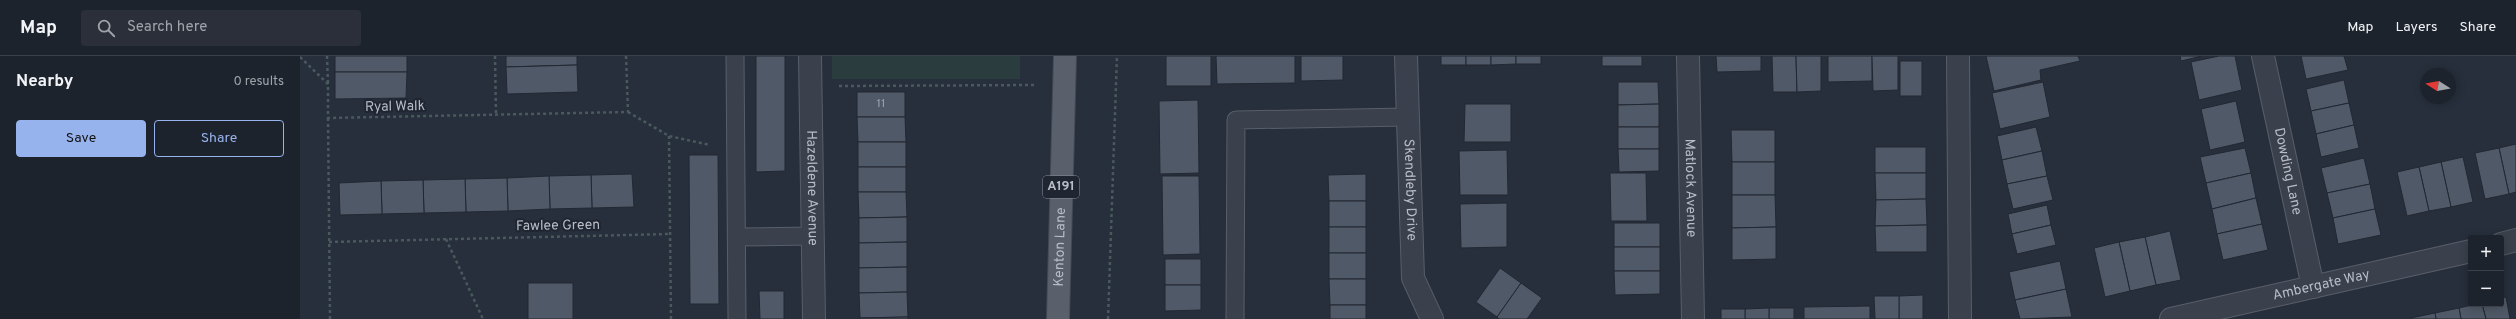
<!DOCTYPE html>
<meta charset="utf-8">
<style>
body{margin:0;font-family:Overpass,sans-serif;background:#2a2f39;color:#f1f3f6}
.controls{position:absolute;right:12px;bottom:12px;display:grid;overflow:hidden;border-radius:4px;box-shadow:0 2px 10px #0003}
.controls button{width:36px;height:36px;display:grid;place-items:center;padding:0;border:0;border-bottom:1px solid #3b4049;background:#1d232d;color:#f1f3f6;font:20px sans-serif}
.compass{position:absolute;left:2120px;top:12px;width:36px;height:36px;border-radius:50%;background:#1d232d;box-shadow:0 2px 10px #0003;rotate:281deg}
.list{margin:0;padding:0;list-style:none}
h2{display:flex;justify-content:space-between;align-items:center;height:52px;margin:0;padding:0 16px;font-size:17px}
h2 small{font-size:13px;font-weight:400;color:#a0a4aa}
.actions{display:flex;gap:8px;padding:12px 16px}
.actions a{flex:1;padding:9px 0;border:1px solid #97b3ed;border-radius:4px;text-align:center;font-size:14px;color:#97b3ed}
.actions .main{background:#97b3ed;color:#111}
.icon{flex:none;width:22px;height:22px;fill:none;stroke:currentColor;stroke-width:2;stroke-linecap:round;stroke-linejoin:round}
.map{position:relative;flex:none;width:2216px;height:263px;overflow:hidden}
header{display:flex;align-items:center;gap:24px;box-sizing:border-box;height:56px;padding:0 20px;background:#1d232d;border-bottom:1px solid #3b4049}
header strong{font-size:19px}
nav{display:flex;gap:22px;margin-inline-start:auto;font-size:14px}
.search{width:280px;height:36px;background:#2a2f39;display:flex;align-items:center;gap:10px;box-sizing:border-box;padding:0 14px;border-radius:4px;color:#a0a4aa;font-size:15px}
main{display:flex}
aside{flex:1;background:#1d232d}
.map>svg:first-child{display:block}
.green{fill:#2a3c3e}
.building{fill:#505967;stroke:#222833}
.lines{fill:none;stroke-linecap:round;stroke-linejoin:round}
.service-casing{stroke:#595f6a;stroke-width:19}
.minor-casing{stroke:#595f6a;stroke-width:24}
.tertiary-casing{stroke:#595f6a;stroke-width:24}
.primary-casing{stroke:#444a55;stroke-width:24}
.path{stroke:#49595c;stroke-width:2.5;stroke-dasharray:3 3;stroke-linecap:butt}
.service{stroke:#3b414c;stroke-width:17}
.minor{stroke:#3b414c;stroke-width:22}
.tertiary{stroke:#3b414c;stroke-width:22}
.primary{stroke:#59606c;stroke-width:22}
.labels{text-anchor:middle;dominant-baseline:central;stroke-width:4;stroke-linejoin:round;paint-order:stroke}
.number-label{font-size:12px;fill:#9da3af}
.shield{fill:#202631;stroke:#8a8f9a;stroke-width:1}
.shield-label{font-size:13px;font-weight:bold;fill:#b7bcc7}
.street-label{font-size:14px;fill:#b7bcc7;stroke:#202631}
</style>
<header>
<strong>Map</strong>
<div class="search"><svg class="icon" aria-label="search" viewBox="0 0 24 24"><circle cx="10" cy="10" r="6"/><path d="M15 15l6 6"/></svg>Search here</div>
<nav><a>Map</a><a>Layers</a><a>Share</a></nav>
</header>
<main>
<aside>
<h2>Nearby<small>0 results</small></h2>
<ul class="list">
</ul>
<div class="actions"><a class="main">Save</a><a>Share</a></div>
</aside>
<div class="map">
<svg width="2216" height="263" viewBox="0 0 2216 263">
<rect width="100%" height="100%" fill="#272f3c"/>
<rect class="green" x="532" y="0" width="188" height="23"/>
<g class="building">
<rect x="35" y="0" width="72" height="16"/>
<polygon points="206,0 277,0 277,9 206,11"/>
<polygon points="456,0 485,0 485,115 456,116"/>
<rect x="866" y="0" width="45" height="30"/>
<polygon points="916,0 995,0 995,27 917,28"/>
<polygon points="1001,0 1043,0 1043,24 1001,25"/>
<rect x="1141" y="0" width="25" height="9"/>
<rect x="1166" y="0" width="25" height="9"/>
<polygon points="1191,0 1216,0 1216,8 1191,9"/>
<rect x="1216" y="0" width="25" height="8"/>
<rect x="1302" y="0" width="40" height="10"/>
<polygon points="1416,0 1461,0 1461,15 1417,16"/>
<polygon points="1472,0 1496,0 1497,36 1473,36"/>
<polygon points="1496,0 1521,0 1521,35 1497,36"/>
<polygon points="1528,0 1572,0 1572,25 1528,26"/>
<polygon points="1572,0 1598,0 1598,34 1573,35"/>
<polygon points="1686,0 1778,0 1780,5 1740,14 1741,24 1694,35"/>
<polygon points="1880,0 1902,0 1881,5"/>
<polygon points="1919,0 1935,0 1942,34 1899,44 1891,6"/>
<polygon points="2001,0 2044,0 2048,14 2006,23"/>
<rect x="1600" y="5" width="22" height="35"/>
<polygon points="277,9 278,36 207,38 206,11"/>
<polygon points="35,16 107,16 106,42 35,43"/>
<polygon points="2044,24 2049,47 2011,55 2006,33"/>
<polygon points="1318,26 1358,26 1359,48 1318,49"/>
<polygon points="1743,26 1750,61 1700,73 1692,37"/>
<rect x="557" y="36" width="48" height="25"/>
<polygon points="898,44 899,117 860,118 859,45"/>
<polygon points="1936,45 1945,86 1910,94 1901,53"/>
<polygon points="2049,47 2054,69 2016,78 2011,55"/>
<polygon points="1165,48 1211,48 1211,86 1164,86"/>
<polygon points="1359,48 1359,71 1318,71 1318,49"/>
<polygon points="557,61 605,61 606,86 558,86"/>
<polygon points="2054,69 2059,92 2021,101 2016,78"/>
<rect x="1318" y="71" width="41" height="22"/>
<polygon points="1736,71 1742,95 1702,104 1697,80"/>
<polygon points="1431,74 1475,74 1475,106 1432,106"/>
<rect x="558" y="86" width="48" height="25"/>
<polygon points="2216,88 2216,136 2209,138 2199,92"/>
<rect x="1575" y="91" width="51" height="26"/>
<polygon points="1945,92 1951,117 1906,127 1900,101"/>
<polygon points="2199,92 2209,138 2185,143 2175,97"/>
<polygon points="1318,93 1359,93 1359,115 1319,116"/>
<polygon points="1207,94 1208,139 1160,139 1159,95"/>
<polygon points="1742,95 1747,120 1707,128 1702,104"/>
<polygon points="389,99 418,99 419,248 390,248"/>
<polygon points="2163,101 2173,146 2151,151 2141,106"/>
<polygon points="2064,102 2070,128 2027,137 2021,112"/>
<rect x="1432" y="106" width="43" height="33"/>
<polygon points="2141,106 2151,151 2129,155 2119,111"/>
<rect x="558" y="111" width="48" height="25"/>
<polygon points="2119,111 2129,155 2107,160 2097,116"/>
<polygon points="1310,117 1346,117 1347,165 1311,165"/>
<polygon points="1575,117 1626,117 1626,143 1576,144"/>
<polygon points="1951,117 1956,142 1912,153 1906,127"/>
<polygon points="332,118 334,151 292,152 291,119"/>
<polygon points="1066,118 1066,145 1029,145 1028,119"/>
<polygon points="291,119 292,152 250,153 249,120"/>
<polygon points="249,120 250,153 208,155 207,122"/>
<polygon points="862,120 899,120 900,198 863,199"/>
<polygon points="1747,120 1753,144 1713,153 1707,128"/>
<polygon points="207,122 208,155 166,156 165,123"/>
<polygon points="165,123 166,156 124,157 123,124"/>
<polygon points="123,124 124,157 82,158 81,125"/>
<polygon points="81,125 82,158 40,159 39,127"/>
<polygon points="2070,128 2075,153 2033,162 2027,137"/>
<polygon points="558,136 606,136 607,161 559,162"/>
<polygon points="1432,139 1475,139 1476,171 1432,172"/>
<polygon points="1956,142 1962,168 1917,178 1912,153"/>
<polygon points="1626,143 1627,169 1575,170 1576,144"/>
<rect x="1029" y="145" width="37" height="26"/>
<polygon points="1207,147 1207,191 1161,192 1160,148"/>
<polygon points="1747,149 1751,169 1712,178 1708,158"/>
<polygon points="2075,153 2081,179 2038,188 2033,162"/>
<polygon points="607,161 607,186 559,187 559,162"/>
<rect x="1314" y="167" width="46" height="24"/>
<polygon points="1962,168 1968,194 1923,204 1917,178"/>
<polygon points="1627,169 1627,196 1576,196 1575,170"/>
<polygon points="1751,169 1756,189 1717,198 1712,178"/>
<rect x="1029" y="171" width="37" height="26"/>
<polygon points="1476,171 1476,203 1432,204 1432,172"/>
<polygon points="1870,175 1881,224 1856,229 1845,181"/>
<polygon points="1845,181 1856,229 1830,235 1819,186"/>
<polygon points="607,186 607,211 559,212 559,187"/>
<polygon points="1819,186 1830,235 1805,241 1794,192"/>
<rect x="1314" y="191" width="46" height="24"/>
<rect x="1029" y="197" width="37" height="26"/>
<rect x="865" y="203" width="36" height="26"/>
<polygon points="1760,205 1766,233 1715,244 1709,216"/>
<polygon points="607,211 607,236 559,237 559,212"/>
<polygon points="1200,212 1221,227 1197,261 1176,246"/>
<polygon points="1314,215 1360,215 1360,238 1315,239"/>
<polygon points="1029,223 1066,223 1066,249 1030,249"/>
<rect x="228" y="227" width="45" height="36"/>
<polygon points="1221,227 1242,242 1227,263 1199,263 1197,261"/>
<polygon points="865,229 901,229 901,254 865,255"/>
<polygon points="1766,233 1772,261 1720,263 1715,244"/>
<polygon points="459,235 484,235 484,263 460,263"/>
<polygon points="607,236 608,261 560,262 559,237"/>
<polygon points="1623,239 1623,263 1599,263 1599,240"/>
<polygon points="1574,240 1599,240 1599,263 1575,263"/>
<polygon points="2206,241 2210,263 2186,263 2182,248 2201,248 2201,242"/>
<polygon points="2176,248 2182,248 2186,263 2161,263 2159,252"/>
<rect x="1030" y="249" width="36" height="14"/>
<polygon points="1570,250 1570,263 1504,263 1504,251"/>
<rect x="1469" y="252" width="25" height="11"/>
<polygon points="1469,252 1469,263 1445,263 1445,253"/>
<polygon points="2159,252 2161,263 2136,263 2135,257"/>
<rect x="1421" y="253" width="24" height="10"/>
<polygon points="2135,257 2136,263 2112,263 2111,262"/>
<polygon points="608,261 608,263 560,263 560,262"/>
</g>
<g class="lines">
<defs>
<g id="service">
<polyline points="435,0 437,263"/>
<polyline points="437,181 513,180"/>
<polyline points="935,263 936,64 1107,61"/>
</g>
<g id="minor">
<path id="s1" d="M1106 0 1113 222 1132 263"/>
<path id="s2" d="M1388 0 1393 263"/>
<polyline points="1658,0 1660,263"/>
<path id="s3" d="M1963 0 2013 231"/>
<polyline points="2201,188 2216,184"/>
<path id="s4" d="M1871 263 2171 195"/>
</g>
<g id="tertiary">
<path id="s5" d="M510 0 514 263"/>
</g>
<g id="primary">
<path id="s6" d="M758 263 765 0"/>
</g>
</defs>
<use href="#service" class="service-casing"/>
<use href="#minor" class="minor-casing"/>
<use href="#tertiary" class="tertiary-casing"/>
<use href="#primary" class="primary-casing"/>
<g class="path">
<polyline points="27,0 28,28"/>
<polyline points="195,0 196,59"/>
<polyline points="0,1 28,28 28,62 328,56 326,0"/>
<polyline points="539,30 736,29"/>
<polyline points="328,56 369,80 410,89"/>
<polyline points="28,62 30,263"/>
<polyline points="369,80 371,263"/>
<polyline points="146,183 183,263"/>
<polyline points="29,186 370,178"/>
<polyline points="808,263 817,0"/>
</g>
<use href="#service" class="service"/>
<use href="#minor" class="minor"/>
<use href="#tertiary" class="tertiary"/>
<use href="#primary" class="primary"/>
</g>
<g class="labels">
<g class="number-label">
<text x="581" y="48">11</text>
</g>
<rect class="shield" x="743" y="120" width="36" height="22" rx="3"/>
<g class="shield-label">
<text x="761" y="131">A191</text>
</g>
<g class="street-label">
<text transform="translate(95 51) rotate(-1)">Ryal Walk</text>
<text stroke="none"><textPath href="#s3" startOffset="118">Dowding Lane</textPath></text>
<text stroke="none"><textPath href="#s5" startOffset="132">Hazeldene Avenue</textPath></text>
<text stroke="none"><textPath href="#s2" startOffset="132">Matlock Avenue</textPath></text>
<text stroke="none"><textPath href="#s1" startOffset="134">Skendleby Drive</textPath></text>
<text transform="translate(258 170) rotate(-1)">Fawlee Green</text>
<text stroke="none"><textPath href="#s6" startOffset="72">Kenton Lane</textPath></text>
<text stroke="none"><textPath href="#s4" startOffset="154">Ambergate Way</textPath></text>
</g>
</g>
</svg>
<div class="controls">
<button>+</button>
<button>−</button>
</div>
<svg class="compass" viewBox="-18 -18 36 36"><path d="M0-13l5 13h-10z" fill="#e53935"/><path d="M0 13l5-13h-10z" fill="#a0a4aa"/></svg>
</div>
</main>
